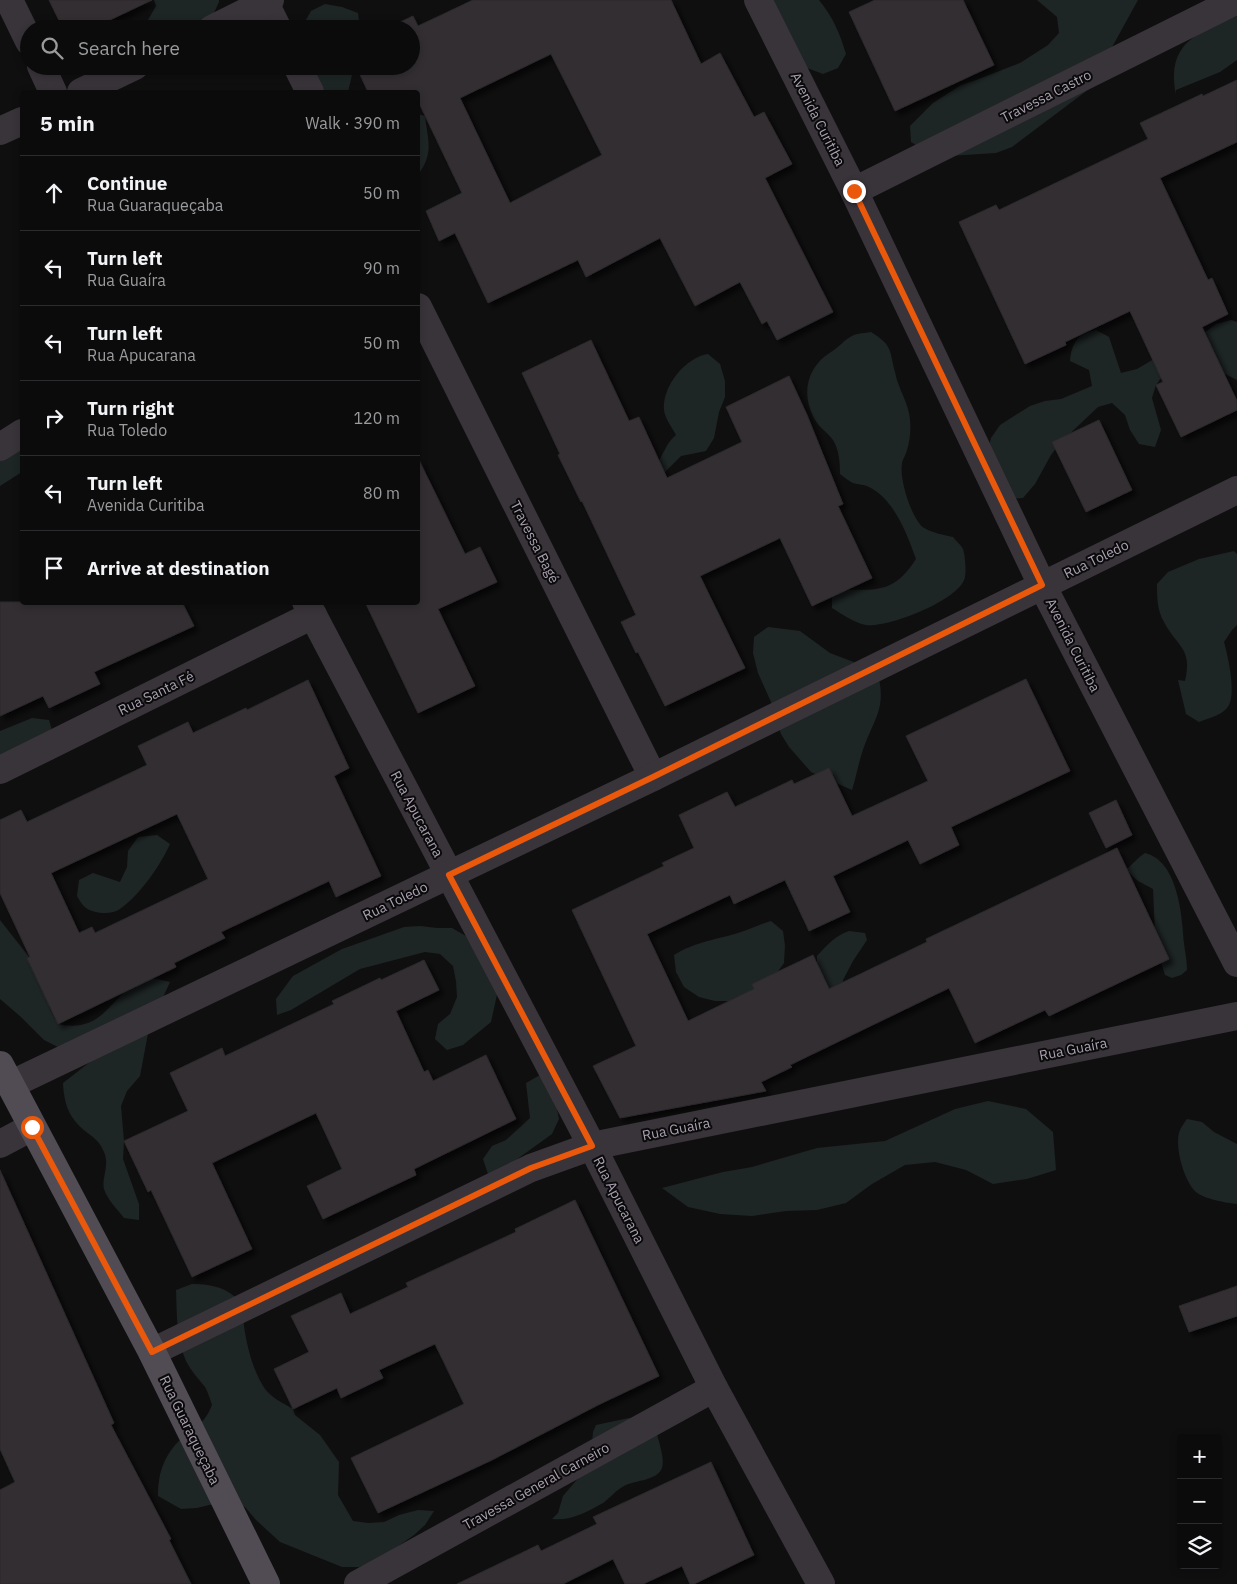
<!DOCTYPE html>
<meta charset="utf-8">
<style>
body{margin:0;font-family:"IBM Plex Sans",sans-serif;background:#151415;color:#f1f3f6}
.controls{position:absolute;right:15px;bottom:15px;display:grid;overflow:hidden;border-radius:5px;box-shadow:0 2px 8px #0003}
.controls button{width:45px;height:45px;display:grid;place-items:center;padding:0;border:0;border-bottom:1px solid #2c2b2d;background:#0c0b0c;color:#f1f3f6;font:25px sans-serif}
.stop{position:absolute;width:15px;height:15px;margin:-11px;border:4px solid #ea580c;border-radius:50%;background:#fff}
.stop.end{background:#ea580c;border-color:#fff;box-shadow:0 1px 5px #0008}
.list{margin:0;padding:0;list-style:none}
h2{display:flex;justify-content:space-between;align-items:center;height:65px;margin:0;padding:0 20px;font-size:21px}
h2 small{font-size:16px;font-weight:400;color:#9a9b9d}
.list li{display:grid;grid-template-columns:32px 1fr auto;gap:15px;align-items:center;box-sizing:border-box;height:75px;padding:0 20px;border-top:1px solid #2c2b2d}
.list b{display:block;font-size:19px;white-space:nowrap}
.list p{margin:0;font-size:16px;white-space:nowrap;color:#9a9b9d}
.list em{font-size:16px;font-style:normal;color:#9a9b9d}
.icon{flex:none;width:28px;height:28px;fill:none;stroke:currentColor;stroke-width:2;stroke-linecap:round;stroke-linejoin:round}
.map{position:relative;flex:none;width:1237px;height:1584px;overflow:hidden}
.search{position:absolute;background:#0c0b0c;box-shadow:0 2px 8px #0003;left:20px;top:20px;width:400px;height:55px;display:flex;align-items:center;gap:12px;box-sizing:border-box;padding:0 18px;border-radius:28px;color:#9a9b9d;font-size:19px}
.panel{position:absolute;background:#0c0b0c;box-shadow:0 2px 8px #0003;left:20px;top:90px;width:400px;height:515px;border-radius:5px}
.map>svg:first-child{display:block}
.green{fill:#1e2525}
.building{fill:#312f32;stroke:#2c292c;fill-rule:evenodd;filter:url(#shadow)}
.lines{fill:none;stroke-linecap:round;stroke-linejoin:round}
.minor{stroke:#39343a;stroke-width:28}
.major{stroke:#514c54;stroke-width:28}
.route{stroke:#ea580c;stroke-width:6}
.labels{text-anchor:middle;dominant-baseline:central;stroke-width:4;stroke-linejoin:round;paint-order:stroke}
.street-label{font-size:14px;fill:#aaa0b1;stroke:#0b0a0b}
</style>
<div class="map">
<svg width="1237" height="1584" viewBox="0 0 1237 1584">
<defs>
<filter id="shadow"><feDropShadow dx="4.5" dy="4.5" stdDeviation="2.5" flood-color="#0009"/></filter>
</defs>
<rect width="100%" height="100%" fill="#100f10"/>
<g class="green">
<polygon points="154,0 219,0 219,2 211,19 200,29 104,29 133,20 148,20 156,6"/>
<path d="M750 0H819C833 17 840 34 846 54L838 68 823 74 807 68Z"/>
<polygon points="1037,0 1138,0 1089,89 1012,147 996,153 948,156 929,153 911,142 910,126 933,103 961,85 976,80 1020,63 1048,45 1059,33 1057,17"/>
<polygon points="325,4 342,7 358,13 360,29 304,29 303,25 311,11"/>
<path d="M1237 16V60L1220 72 1176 90V94C1166 43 1197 33 1237 16Z"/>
<polygon points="312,66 354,66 348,92 316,92"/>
<path d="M418 114 425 116C428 142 434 153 418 175Z"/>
<path d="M1231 320 1237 322V380L1209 366 1166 371 1156 385 1152 398 1161 430 1155 447 1139 444 1130 430 1125 415 1112 403 1098 407 1060 443 1051 455 1035 484 1023 498 1008 499 987 453 991 438 1000 425 1030 406 1045 401 1061 399 1092 386 1089 370 1070 361C1072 342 1077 335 1096 330L1109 337 1121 373 1137 369 1181 343 1201 335 1216 324Z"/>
<path d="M871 332C893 346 889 349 895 372 898 389 909 403 910 420 911 430 910 440 907 450 906 455 902 460 902 464 899 479 912 520 924 528 933 533 944 535 953 537 956 541 961 545 963 549 965 555 967 574 964 580 956 601 888 628 866 625 854 623 842 614 832 608V590C872 588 891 598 916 559 907 534 894 499 869 487 864 484 858 485 853 483 849 481 844 477 840 474 840 462 839 450 833 440 827 432 817 426 813 416 801 392 808 366 831 352 838 348 845 339 852 336 857 333 866 333 871 332Z"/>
<path d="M708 354 720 364 725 381V397L719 412 714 438 706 451 681 456 663 474 656 465C664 454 666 443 676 435 672 427 665 419 664 410 662 386 686 357 708 354Z"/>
<polygon points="22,449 22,472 0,486 0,456"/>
<path d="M1234 551 1237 554V625L1232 630 1224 642C1228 656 1236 692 1229 705 1224 715 1209 718 1199 722L1186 714 1178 680 1185 681C1193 648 1177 647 1164 622 1157 610 1157 597 1157 584L1168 572 1199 559Z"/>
<path d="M768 627 800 631 830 653 877 671C888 709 873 719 862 753 858 765 856 778 852 790L811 772 789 747 781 734 771 702 758 673 753 653 754 637Z"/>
<polygon points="32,718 49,720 54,737 0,763 0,731"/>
<path d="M157 835 170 844C160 866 140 895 120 909 112 915 95 914 86 908 83 906 79 900 77 896L79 880 93 873 120 882 127 867 128 851 138 837Z"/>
<path d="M1145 853C1178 861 1182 915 1184 943 1185 952 1187 960 1187 970L1181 975 1172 978 1165 975 1159 956 1155 933 1153 889 1138 881 1126 870C1133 864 1137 858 1145 853Z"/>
<path d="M0 920 44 976 50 1009 58 1024C110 1035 109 987 151 979 156 978 164 981 170 982L149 1028 140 1076 127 1091 121 1106 124 1141 123 1159 139 1204V1220L124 1218C117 1209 107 1199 104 1189 101 1177 111 1165 103 1150 99 1141 93 1137 85 1131 69 1118 64 1104 63 1083L90 1062 77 1051 60 1048 44 1040 21 1017 0 999Z"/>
<path d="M771 921 783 931 785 946 784 963 774 977 764 989 731 1001H715L699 997 684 987 676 972 674 955C697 941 716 940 741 932 751 929 760 924 771 921Z"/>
<polygon points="420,926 437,928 452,928 466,936 498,990 491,1022 463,1045 447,1050 435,1039 438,1024 450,1014 457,997 456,981 453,966 440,954 425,952 360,969 291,1010 277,1015 276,999 293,976 342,949 404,927"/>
<path d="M849 931 865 933 867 940 853 961 843 980 841 1017 817 969V956C826 946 836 935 849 931Z"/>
<polygon points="540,1075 556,1104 559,1119 552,1134 509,1165 488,1174 483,1159 492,1146 506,1140 530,1118 526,1083"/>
<polygon points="988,1101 1026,1109 1053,1132 1056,1170 1027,1179 993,1184 966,1170 935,1162 905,1165 872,1184 846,1203 817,1210 786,1211 752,1216 720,1214 688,1207 662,1188 723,1172 752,1167 817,1148 885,1141 955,1109"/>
<path d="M1187 1119 1202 1122 1214 1132 1237 1144V1204C1227 1203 1204 1199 1196 1192 1184 1181 1175 1148 1179 1133 1180 1129 1184 1123 1187 1119Z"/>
<path d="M192 1284C207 1284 223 1286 235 1297 242 1304 243 1317 244 1326 247 1347 253 1371 265 1389 272 1398 283 1403 293 1409L295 1415 320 1435 339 1462 338 1495 353 1521 368 1523 384 1522 399 1515 418 1510 434 1511 425 1525 414 1535 374 1563 359 1567H342L280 1542 256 1520 245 1507 230 1500 197 1508 181 1509 158 1496C158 1473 164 1455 181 1439 195 1426 204 1425 212 1405 210 1399 208 1392 205 1387 198 1378 191 1371 186 1361 176 1339 177 1314 176 1290Z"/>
<path d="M629 1418 636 1420 657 1434C659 1443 665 1459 662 1468 657 1481 635 1480 624 1486 616 1490 610 1498 603 1503 587 1512 571 1521 552 1519L558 1513 563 1496 580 1476 592 1443 593 1432 596 1425Z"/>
</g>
<g class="building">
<polygon points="49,0 152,0 91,29 63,29"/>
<path d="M473 0H671L701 64 720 53 754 117 764 112 792 164 765 178 833 312 777 340 767 321 762 324 740 282 695 306 660 238 586 277 578 260 488 303 455 233 439 241 426 211 462 193 418 101V92H368L356 66H411V29H385L413 16 418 26ZM551 54 602 155 510 203 460 98Z"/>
<polygon points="875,0 963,0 994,65 895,111 849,12"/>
<polygon points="1237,80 1237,142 1160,178 1208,280 1212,278 1228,314 1202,327 1237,401 1237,410 1181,437 1156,385 1163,382 1130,311 1065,342 1066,345 1025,364 959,222 996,205 999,210 1148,139 1140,123 1202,94 1203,96"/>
<polygon points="591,340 629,421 639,417 667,478 742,442 726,407 789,376 807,415 843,504 838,506 872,578 812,606 780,538 700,576 745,668 665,706 638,652 636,653 621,622 636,615 582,501 581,502 558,455 560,454 522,373"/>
<polygon points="1099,420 1132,490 1086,512 1052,442"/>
<polygon points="418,458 465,554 480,547 497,582 438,609 475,686 418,713 365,602 418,602"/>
<polygon points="0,602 182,602 194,626 94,672 100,684 49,708 43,696 0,716"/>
<polygon points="1026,679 1070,771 951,827 959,845 920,864 908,840 833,876 850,912 809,931 785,880 734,904 730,895 647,934 688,1021 754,989 752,984 813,955 829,989 927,942 926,939 1117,848 1169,959 1049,1016 1045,1010 975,1043 949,988 790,1065 792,1067 761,1082 766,1091 620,1118 593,1066 636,1046 572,910 664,866 662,863 694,848 679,815 727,792 735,807 792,780 794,784 829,768 852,816 928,781 906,736"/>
<path d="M308 680 349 768 334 776 381 876 336 897 329 881 221 932 225 938 174 963 176 967 58 1024 27 958 30 957 0 893V820L21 810 27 822 147 765 138 746 188 722 193 733 246 708 247 710ZM177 814 208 879 95 933 92 927 79 933 51 873Z"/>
<polygon points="1116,800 1132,835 1106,848 1089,813"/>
<polygon points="424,960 439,990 396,1011 424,1072 428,1070 433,1081 486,1055 516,1119 414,1169 416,1175 323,1219 307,1186 342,1169 316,1113 212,1163 252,1249 192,1277 151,1190 148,1192 124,1141 188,1111 170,1073 222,1048 225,1056 334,1004 332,1001 380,978 381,980"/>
<polygon points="0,1170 114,1423 111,1425 171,1539 169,1540 191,1584 0,1584 0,1490 15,1482 0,1449"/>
<polygon points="575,1200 659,1376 598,1405 492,1460 378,1513 351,1458 464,1404 435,1344 379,1370 383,1378 341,1398 337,1388 293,1409 274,1369 309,1352 291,1316 341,1293 350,1314 408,1287 406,1283 516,1232 515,1229"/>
<polygon points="1237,1286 1237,1316 1189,1332 1179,1306"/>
<polygon points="711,1462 754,1555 694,1584 690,1584 682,1566 643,1584 625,1584 613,1559 563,1584 457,1584 538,1545 541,1551 597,1524 593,1517"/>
</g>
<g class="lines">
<g class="minor">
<polyline points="9,0 29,41"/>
<polyline points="758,0 854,191 1042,585 1237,963"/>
<polyline points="265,3 278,29"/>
<polyline points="212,29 270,0"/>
<polyline points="41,66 53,92"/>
<polyline points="297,66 310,92"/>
<polyline points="81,92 135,66"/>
<polyline points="0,131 22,121"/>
<polyline points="854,191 1237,0"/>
<polyline points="418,307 653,777"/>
<polyline points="0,447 22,433"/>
<polyline points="306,602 592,1146 714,1388 821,1584"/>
<polyline points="0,770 313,615"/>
<polyline points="10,1085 653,777 1237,490"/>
<polyline points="0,1144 32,1127"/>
<polyline points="152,1352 531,1168 592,1146 1237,1016"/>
<polyline points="358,1584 714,1388"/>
</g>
<polyline class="major" points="0,1065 152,1352 266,1584"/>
</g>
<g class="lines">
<polyline class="route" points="32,1127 152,1352 531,1168 592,1146 449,875 653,777 1042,585 854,191"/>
</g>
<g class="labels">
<g class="street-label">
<text transform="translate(1046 96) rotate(-27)">Travessa Castro</text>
<text transform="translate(818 119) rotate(63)">Avenida Curitiba</text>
<text transform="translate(535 542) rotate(63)">Travessa Bagé</text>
<text transform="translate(1096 559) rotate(-26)">Rua Toledo</text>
<text transform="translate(1073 645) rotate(63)">Avenida Curitiba</text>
<text transform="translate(156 693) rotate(-26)">Rua Santa Fé</text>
<text transform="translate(417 814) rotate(62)">Rua Apucarana</text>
<text transform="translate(395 901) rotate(-26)">Rua Toledo</text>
<text transform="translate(1073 1049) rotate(-11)">Rua Guaíra</text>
<text transform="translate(676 1129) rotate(-11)">Rua Guaíra</text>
<text transform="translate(619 1200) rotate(63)">Rua Apucarana</text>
<text transform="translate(190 1430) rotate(64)">Rua Guaraqueçaba</text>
<text transform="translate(536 1486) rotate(-29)">Travessa General Carneiro</text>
</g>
</g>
</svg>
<div class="controls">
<button>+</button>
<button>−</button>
<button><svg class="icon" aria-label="layers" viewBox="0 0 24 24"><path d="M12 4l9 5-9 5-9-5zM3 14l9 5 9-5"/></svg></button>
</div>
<div class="stop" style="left:32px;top:1127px"></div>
<div class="stop end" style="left:854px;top:191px"></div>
<div class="search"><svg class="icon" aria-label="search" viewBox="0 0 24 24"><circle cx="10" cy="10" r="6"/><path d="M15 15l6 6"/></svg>Search here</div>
<section class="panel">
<h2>5 min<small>Walk · 390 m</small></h2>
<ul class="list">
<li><svg class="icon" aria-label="ahead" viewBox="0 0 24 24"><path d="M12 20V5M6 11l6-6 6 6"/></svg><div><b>Continue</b><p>Rua Guaraqueçaba</p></div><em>50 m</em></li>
<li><svg class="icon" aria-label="left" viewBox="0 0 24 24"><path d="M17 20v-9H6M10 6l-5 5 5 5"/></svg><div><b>Turn left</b><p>Rua Guaíra</p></div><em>90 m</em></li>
<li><svg class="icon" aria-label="left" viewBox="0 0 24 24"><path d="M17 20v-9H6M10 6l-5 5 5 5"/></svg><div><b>Turn left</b><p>Rua Apucarana</p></div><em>50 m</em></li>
<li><svg class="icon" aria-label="right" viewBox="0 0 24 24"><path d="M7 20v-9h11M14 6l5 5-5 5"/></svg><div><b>Turn right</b><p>Rua Toledo</p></div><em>120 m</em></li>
<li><svg class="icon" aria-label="left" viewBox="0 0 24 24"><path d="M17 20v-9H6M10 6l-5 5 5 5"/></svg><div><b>Turn left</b><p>Avenida Curitiba</p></div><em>80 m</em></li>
<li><svg class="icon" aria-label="arrive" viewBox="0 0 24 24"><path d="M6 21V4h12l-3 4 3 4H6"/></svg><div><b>Arrive at destination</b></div></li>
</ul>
</section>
</div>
